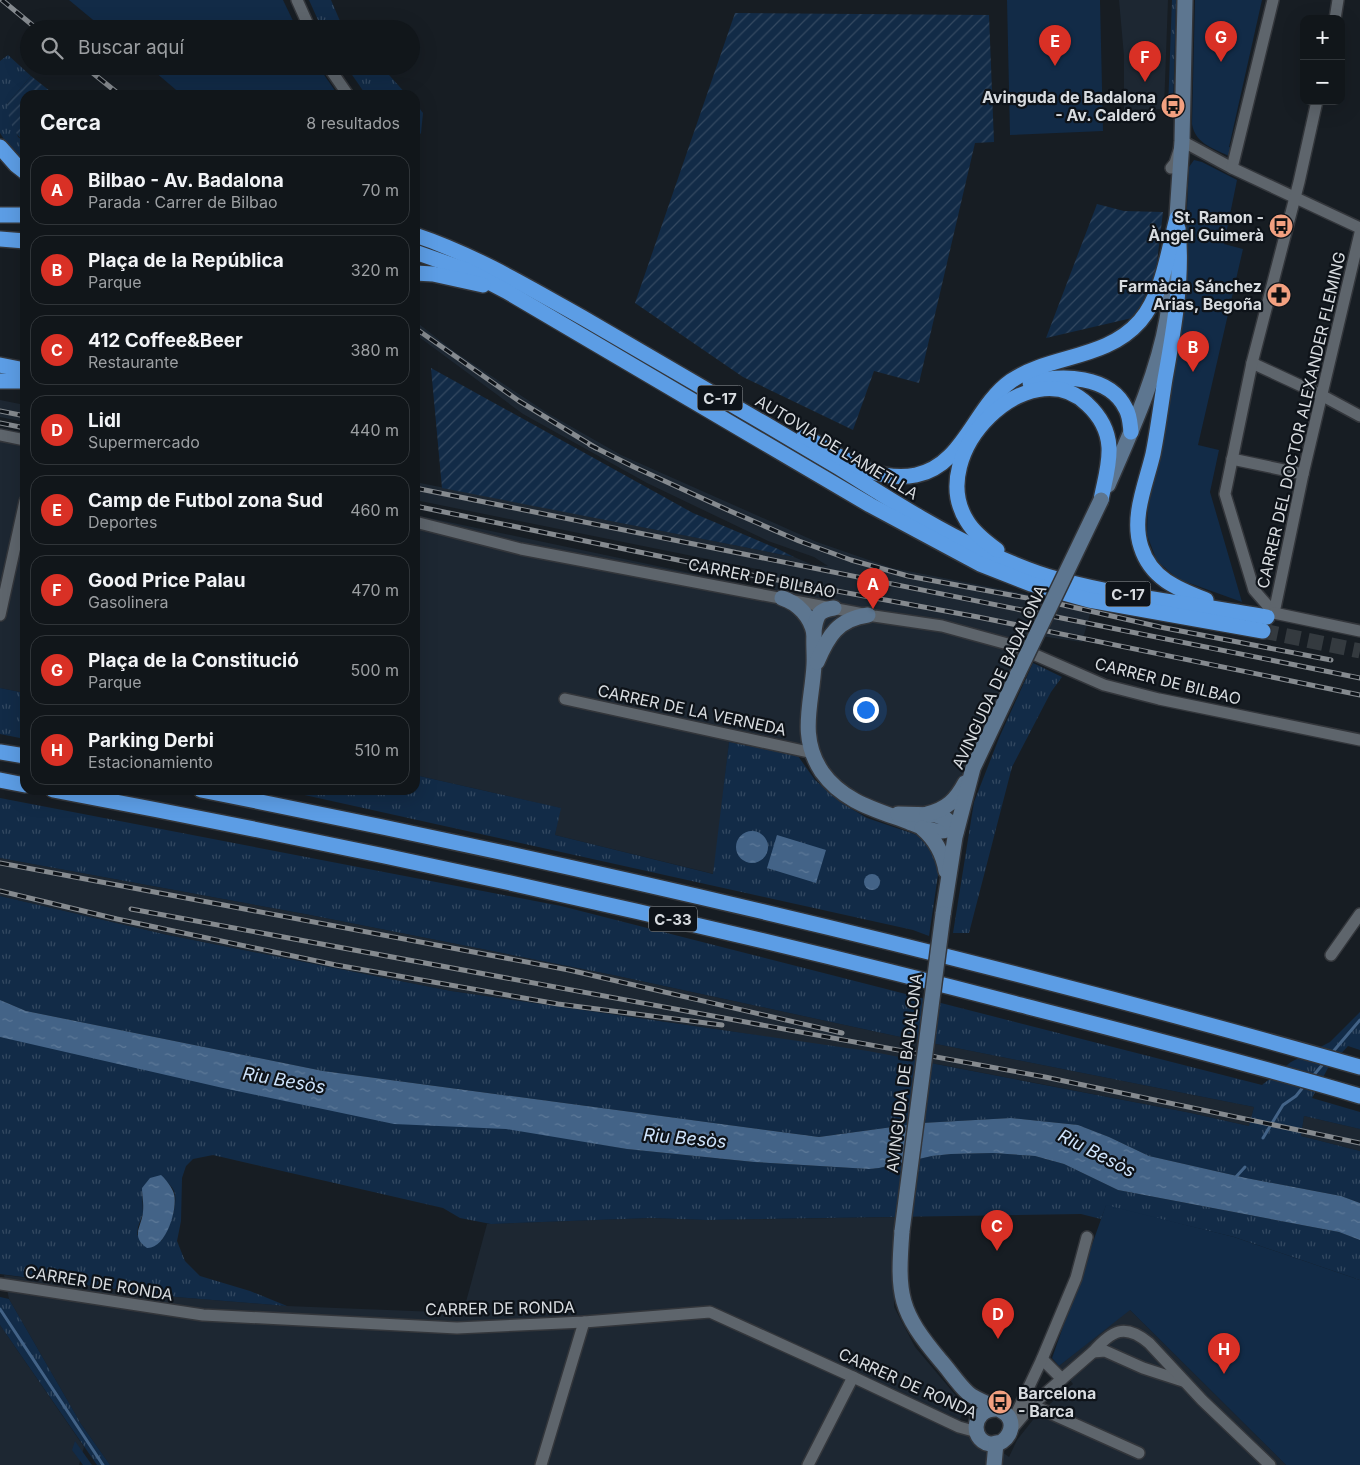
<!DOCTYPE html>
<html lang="es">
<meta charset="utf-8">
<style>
body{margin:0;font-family:Inter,sans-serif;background:#1e2327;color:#f1f3f6}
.controls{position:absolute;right:15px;top:15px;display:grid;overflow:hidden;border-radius:10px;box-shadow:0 5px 20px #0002}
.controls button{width:45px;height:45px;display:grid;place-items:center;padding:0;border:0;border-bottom:1px solid #303539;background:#11161a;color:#f1f3f6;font:25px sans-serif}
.you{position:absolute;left:865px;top:709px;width:18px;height:18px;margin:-12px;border:4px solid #fff;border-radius:50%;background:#1a73e8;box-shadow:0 0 0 8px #1a73e833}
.badge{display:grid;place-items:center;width:32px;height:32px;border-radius:50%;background:#d93025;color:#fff;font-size:16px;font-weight:700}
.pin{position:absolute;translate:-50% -41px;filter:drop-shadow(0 1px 2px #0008)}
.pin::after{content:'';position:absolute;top:26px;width:18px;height:15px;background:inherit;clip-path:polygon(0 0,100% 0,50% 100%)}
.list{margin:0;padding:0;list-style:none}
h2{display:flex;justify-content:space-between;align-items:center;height:65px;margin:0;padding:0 20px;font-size:21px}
h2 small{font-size:16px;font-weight:400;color:#9c9fa2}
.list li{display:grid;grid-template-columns:32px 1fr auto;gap:15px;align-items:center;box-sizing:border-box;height:70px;margin:0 10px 10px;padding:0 10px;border:1px solid #303539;border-radius:15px}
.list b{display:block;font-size:19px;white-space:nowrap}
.list p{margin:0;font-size:16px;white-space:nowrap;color:#9c9fa2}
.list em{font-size:16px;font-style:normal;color:#9c9fa2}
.icon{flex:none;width:28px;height:28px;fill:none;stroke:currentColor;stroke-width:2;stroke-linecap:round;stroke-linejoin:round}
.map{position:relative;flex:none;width:1360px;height:1465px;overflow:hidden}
.search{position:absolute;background:#11161a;box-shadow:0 5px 20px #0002;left:20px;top:20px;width:400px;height:55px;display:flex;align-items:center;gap:12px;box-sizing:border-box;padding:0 18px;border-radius:28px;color:#9c9fa2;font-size:19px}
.panel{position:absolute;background:#11161a;box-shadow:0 5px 20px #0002;left:20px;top:90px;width:400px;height:705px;border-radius:15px}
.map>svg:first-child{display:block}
.built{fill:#1d2732}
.grass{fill:url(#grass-tufts);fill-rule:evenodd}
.park{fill:#122b47}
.garden{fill:url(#garden-furrows)}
.water{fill:url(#water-ripples)}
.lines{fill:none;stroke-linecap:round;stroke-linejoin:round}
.stream{stroke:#436387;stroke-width:3}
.highway-tunnel{stroke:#343a3f;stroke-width:15;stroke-dasharray:15 8;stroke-linecap:butt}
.street-casing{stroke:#33363b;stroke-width:14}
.secondary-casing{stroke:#33363b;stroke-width:18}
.highway-casing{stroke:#33363b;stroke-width:18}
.street{stroke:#5e656c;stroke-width:11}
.secondary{stroke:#5d7690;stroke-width:15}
.highway{stroke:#5c9de5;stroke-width:15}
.rail-casing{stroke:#858a8f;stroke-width:5}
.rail{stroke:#0e1319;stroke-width:3;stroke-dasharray:9;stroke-linecap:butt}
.secondary-bridge-casing{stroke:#33363b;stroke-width:18;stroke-linecap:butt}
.secondary-bridge{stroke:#5d7690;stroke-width:15}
.labels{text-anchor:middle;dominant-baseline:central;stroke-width:4.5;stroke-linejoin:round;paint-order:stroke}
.shield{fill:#0e1319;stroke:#9ba0a4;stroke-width:1}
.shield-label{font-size:15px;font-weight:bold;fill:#d8dce0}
.poi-label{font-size:16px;font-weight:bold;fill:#d8dce0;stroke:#0e1319;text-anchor:end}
.street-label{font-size:16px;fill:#d8dce0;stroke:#0e1319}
.water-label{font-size:18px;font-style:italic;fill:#cfe4fc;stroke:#0e1319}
</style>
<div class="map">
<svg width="1360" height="1465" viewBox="0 0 1360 1465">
<defs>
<pattern id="grass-tufts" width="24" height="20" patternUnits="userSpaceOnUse" patternTransform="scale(1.25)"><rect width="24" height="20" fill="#122b47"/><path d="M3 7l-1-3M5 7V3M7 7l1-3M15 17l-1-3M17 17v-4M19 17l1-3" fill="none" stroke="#344961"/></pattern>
<pattern id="garden-furrows" width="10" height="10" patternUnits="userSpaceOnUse" patternTransform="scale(1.25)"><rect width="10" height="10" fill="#122b47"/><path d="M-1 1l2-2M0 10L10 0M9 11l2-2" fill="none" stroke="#344961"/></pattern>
<pattern id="water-ripples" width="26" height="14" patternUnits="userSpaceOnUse" patternTransform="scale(1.25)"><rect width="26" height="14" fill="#436387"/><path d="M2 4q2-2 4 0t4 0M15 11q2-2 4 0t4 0" fill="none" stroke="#5d7998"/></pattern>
</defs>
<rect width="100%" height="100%" fill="#171d23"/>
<g class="built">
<polygon points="1119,0 1168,0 1164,109 1124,110 1124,56"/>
<polygon points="415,321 455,352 549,414 621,455 817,542 892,568 1092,607 1082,642 1026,634 979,736 960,781 945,798 924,809 908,809 894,808 857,794 840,782 823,760 807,758 729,742 714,874 555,835 560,808 415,775 415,515 780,592 761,582 762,570 415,500 415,482 794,557 813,565 828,566 814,557 768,541 647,483 523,414 415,334"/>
<polygon points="0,400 25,405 25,422 0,417"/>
<polygon points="0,428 25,433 25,693 0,688"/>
<polygon points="0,858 305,914 613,975 896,1036 1254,1107 1249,1126 1186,1112 942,1065 723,1030 451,991 168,935 0,896"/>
<polygon points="1304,1116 1360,1129 1360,1151 1301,1136"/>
<polygon points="896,1217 894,1307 915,1347 963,1404 960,1421 1009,1457 1017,1440 1036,1416 1073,1384 1059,1366 1129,1309 1286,1465 110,1465 81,1424 9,1299 4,1275 176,1297 287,1306 463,1313 487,1224 651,1218 707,1220"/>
<polygon points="0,1325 84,1447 79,1465 0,1465"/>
</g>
<g class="grass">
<polygon points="309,0 331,0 340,21 347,29 322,29"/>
<polygon points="1172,0 1176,0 1173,110 1168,109"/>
<polygon points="8,55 31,76 7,104 18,137 25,142 25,162 11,150 0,133 0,61"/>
<polygon points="346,66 381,66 407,95 366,95"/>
<polygon points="415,103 423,113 421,133 415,140"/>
<polygon points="1033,663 1062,677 1051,692 1012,767 969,933 953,933 974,802 999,738"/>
<polygon points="0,688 25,693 25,739 0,734"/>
<polygon points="729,742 798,756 815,780 840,802 867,818 920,836 931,846 939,868 929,936 913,930 282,790 415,790 415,775 561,808 555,835 713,874"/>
<polygon points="0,798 561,906 1262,1085 1291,1062 1330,1042 1360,1012 1360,1050 1348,1046 1328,1068 1312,1098 1360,1112 1360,1129 1304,1116 1301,1136 1360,1151 1360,1203 1341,1196 1246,1178 1149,1156 1109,1137 1078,1125 1011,1118 922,1123 819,1137 323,1071 26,1011 0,1000 0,896 168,935 451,991 868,1051 1186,1112 1249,1126 1254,1107 896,1036 613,975 305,914 0,858"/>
<path d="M0 1037 627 1149 754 1162 869 1169 879 1168 932 1156 951 1154 993 1153 1035 1156 1064 1164 1118 1190 1339 1232 1360 1240V1280L1234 1237 1106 1206 1101 1219 1081 1214 707 1220 651 1218 491 1224 460 1218 443 1208 213 1155 193 1159 186 1166 182 1178 181 1221 177 1241 185 1261 200 1276 250 1291 287 1306 176 1297 0 1274ZM164 1178C167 1183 172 1186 174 1191 179 1204 169 1230 161 1241L137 1235 138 1227 143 1213 142 1188Z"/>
<polygon points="0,1297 9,1299 81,1424 110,1465 97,1465 0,1325"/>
</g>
<g class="park">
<polygon points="69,0 283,0 297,29 104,29"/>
<polygon points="1007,0 1100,0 1103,131 1010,135"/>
<path d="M1195 0H1262L1229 147 1233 148 1231 157C1215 149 1195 144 1192 124Z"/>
<polygon points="148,66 318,66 338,95 182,95"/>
<polygon points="1194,160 1202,162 1237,180 1224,244 1243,249 1198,445 1219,450 1210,492 1242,602 1178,579 1157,561 1147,535 1148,501 1160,448 1183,289 1189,167"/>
<polygon points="1106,1205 1234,1237 1360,1280 1360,1465 1286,1465 1130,1310 1059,1366 1052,1358"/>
<polygon points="75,1441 92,1465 83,1465 72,1450"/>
</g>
<g class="garden">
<polygon points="735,13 989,15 994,142 975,143 919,383 874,371 853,430 743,377 635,303"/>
<path d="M31 76 55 95H25V142C13 133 8 119 7 104Z"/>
<polygon points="1097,204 1124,211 1163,212 1156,270 1142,303 1132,318 1046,338"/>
<polygon points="431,368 693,513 778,549 794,557 442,488"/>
</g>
<g class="water">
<circle cx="752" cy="847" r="16"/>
<polygon points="777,835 826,850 816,883 767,868"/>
<circle cx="872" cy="882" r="8"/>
<polygon points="0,1000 26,1011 323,1071 819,1137 922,1123 1011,1118 1078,1125 1109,1137 1149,1156 1246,1178 1341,1196 1360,1203 1360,1240 1339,1232 1118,1190 1064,1164 1035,1156 993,1153 951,1154 932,1156 879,1168 869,1169 754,1162 627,1149 506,1129 394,1124 223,1088 0,1037"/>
<path d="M161 1175C165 1178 173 1189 174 1194 178 1209 166 1249 147 1248 130 1236 142 1226 143 1212 144 1203 142 1196 142 1188L150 1178Z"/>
</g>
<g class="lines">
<g class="stream">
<polyline points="1331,1054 1360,1020"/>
<polyline points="1312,1077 1324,1063"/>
<polyline points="1263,1138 1283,1105 1296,1096 1304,1086"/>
<polyline points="1234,1179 1245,1167"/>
<polyline points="0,1309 103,1465"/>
</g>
<polyline class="highway-tunnel" points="1263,631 1360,651"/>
<defs>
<g id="street">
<polyline points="297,0 310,29"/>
<polyline points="1335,19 1338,0"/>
<polyline points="328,66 348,95"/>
<polyline points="1171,168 1175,163 1182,141 1232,168 1360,228"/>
<polyline points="1232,168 1273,0"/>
<polyline points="1252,363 1323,396 1360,416"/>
<polyline points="0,435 25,440"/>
<polyline points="1232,459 1303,474"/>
<polyline points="415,522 521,549 874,616 942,626 1015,646 1104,685 1159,699 1360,740"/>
<polyline points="1274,613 1254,590 1225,494 1252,363 1299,182 1317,101"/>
<polyline points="1274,613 1303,474 1360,233"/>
<polyline points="1274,613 1360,631"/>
<polyline points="0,615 25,501"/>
<polyline points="565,699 813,753"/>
<polyline points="1331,955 1360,914"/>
<polyline points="0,1284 203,1315 457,1328 584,1322 710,1312 853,1377 959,1427 977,1432"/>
<polyline points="1093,1352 1105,1351 1143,1368 1183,1381"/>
<polyline points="1042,1359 1062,1379"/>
<polyline points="1032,1405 1139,1453"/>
<polyline points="1017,1412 1042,1359 1076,1278 1087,1237"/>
<path d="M1010 1431 1032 1405 1093 1352C1112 1330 1125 1323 1149 1343L1202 1400 1270 1465"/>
<polyline points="541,1465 584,1322"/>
<polyline points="808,1465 853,1377"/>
</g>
<g id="secondary">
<polyline points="1176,231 1182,141 1185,0"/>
<path d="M1108 485C1131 432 1157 376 1167 319 1171 297 1171 275 1174 254"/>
<path d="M782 598C798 603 811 617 814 634"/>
<path d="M834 608C827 609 821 610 818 616 811 630 815 650 814 665 812 704 798 736 822 772 843 802 877 810 909 822 926 829 943 838 958 823"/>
<path d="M817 662C828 636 838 619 868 615"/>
<path d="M898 814 936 815C946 818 952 822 956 832"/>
<path d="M927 814C947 809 956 800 965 783"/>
<path d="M922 828C936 840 943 853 946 871"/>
<polyline points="943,914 955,837 973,768 1018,673"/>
<path d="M902 1231C897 1296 899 1311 941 1361 950 1371 958 1384 968 1393 978 1402 1001 1407 1008 1416 1016 1427 1007 1444 993 1444 970 1444 970 1409 996 1409"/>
<polyline points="994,1465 996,1443"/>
</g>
<g id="highway">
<polyline points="0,147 16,165 25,172"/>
<polyline points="0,215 25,215"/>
<path d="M1178 228C1183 278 1174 329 1165 379 1161 404 1158 429 1153 454 1146 484 1131 517 1141 547 1151 579 1178 589 1206 600"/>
<path d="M415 235C475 255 530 288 585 319 669 368 754 417 838 467 885 496 932 527 982 550 1006 561 1031 572 1057 579 1125 598 1197 604 1267 617"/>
<polyline points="0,239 25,241"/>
<polyline points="415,252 466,270 506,291 870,505 980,564 1031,584 1089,600 1263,631"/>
<polyline points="415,273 433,274 483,285"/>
<polyline points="0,365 25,370"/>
<polyline points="0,381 25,381"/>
<path d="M1030 383C1061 374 1110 375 1126 409 1130 416 1130 424 1131 432"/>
<path d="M804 436C837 454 875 484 916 475 964 465 974 407 1011 381 1051 354 1106 360 1140 321 1163 294 1168 251 1177 218"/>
<path d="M997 550C986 542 974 533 967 521 924 453 1030 349 1087 404 1100 416 1108 430 1109 447 1110 465 1104 483 1101 500"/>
<polyline points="0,752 25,756"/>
<polyline points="0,780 25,785"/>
<path d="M53 790C378 851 701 922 1021 1005 1134 1034 1248 1063 1360 1096"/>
<path d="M201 790C591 867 978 958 1360 1067"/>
</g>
</defs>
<use href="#street" class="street-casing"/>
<use href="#secondary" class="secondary-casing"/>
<use href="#highway" class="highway-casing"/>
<use href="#street" class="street"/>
<use href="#secondary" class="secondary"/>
<use href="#highway" class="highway"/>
<defs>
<g id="rail">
<polyline points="2,0 37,29"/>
<polyline points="84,66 120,95"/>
<polyline points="415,328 519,401 596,448"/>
<polyline points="0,411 25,416"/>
<polyline points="0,423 25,428"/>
<polyline points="590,445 634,467 730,511 799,541 851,560 908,576 1059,604 1160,627 1331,660"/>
<polyline points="415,488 1360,678"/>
<polyline points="415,506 761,577 978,617 1360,695"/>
<polyline points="0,863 569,970 842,1033"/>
<polyline points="0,891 117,919 336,965 558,1004 722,1025"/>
<polyline points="131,909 1045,1077 1360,1143"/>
</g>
</defs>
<use href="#rail" class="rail-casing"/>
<use href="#rail" class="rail"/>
<defs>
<g id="secondary-bridge">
<polyline points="1018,673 1101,500"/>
<polyline points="902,1231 943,914"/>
</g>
</defs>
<use href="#secondary-bridge" class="secondary-bridge-casing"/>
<use href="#secondary-bridge" class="secondary-bridge"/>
</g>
<defs>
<symbol id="bus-disc" viewBox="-11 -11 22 22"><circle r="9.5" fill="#f2a080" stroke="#0e1319"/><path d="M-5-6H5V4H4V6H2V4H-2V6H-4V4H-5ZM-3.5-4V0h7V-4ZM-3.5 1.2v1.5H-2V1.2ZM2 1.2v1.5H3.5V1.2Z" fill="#111"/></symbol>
<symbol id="pharmacy-disc" viewBox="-11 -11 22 22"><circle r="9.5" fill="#f2a080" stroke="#0e1319"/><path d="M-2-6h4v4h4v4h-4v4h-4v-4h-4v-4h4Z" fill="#111"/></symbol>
</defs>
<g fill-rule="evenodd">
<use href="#bus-disc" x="1159" y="92" width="28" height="28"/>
<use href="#bus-disc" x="1267" y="212" width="28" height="28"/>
<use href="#pharmacy-disc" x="1265" y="281" width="28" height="28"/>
<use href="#bus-disc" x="986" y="1388" width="28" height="28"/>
</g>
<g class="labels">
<g class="shield">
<rect x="697.5" y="385.5" width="45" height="25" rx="4"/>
<rect x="1105.5" y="581.5" width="45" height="25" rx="4"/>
<rect x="649" y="906.5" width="48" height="25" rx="4"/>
</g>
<g class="shield-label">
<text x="720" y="398">C-17</text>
<text x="1128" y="594">C-17</text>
<text x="673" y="919">C-33</text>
</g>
<g class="poi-label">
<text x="1156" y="97">Avinguda de Badalona<tspan x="1156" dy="18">- Av. Calderó</tspan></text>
<text x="1264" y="217">St. Ramon -<tspan x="1264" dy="18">Àngel Guimerà</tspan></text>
<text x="1262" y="286">Farmàcia Sánchez<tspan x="1262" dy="18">Arias, Begoña</tspan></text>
<text x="1018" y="1393" text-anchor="start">Barcelona<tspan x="1018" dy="18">- Barca</tspan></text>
</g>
<g class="street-label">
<text transform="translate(1301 420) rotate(-77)">CARRER DEL DOCTOR ALEXANDER FLEMING</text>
<text transform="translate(837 447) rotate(31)">AUTOVIA DE L'AMETLLA</text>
<text transform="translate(762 578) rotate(11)">CARRER DE BILBAO</text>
<text transform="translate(999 677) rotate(-65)">AVINGUDA DE BADALONA</text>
<text transform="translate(1168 681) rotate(14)">CARRER DE BILBAO</text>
<text transform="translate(692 710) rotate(12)">CARRER DE LA VERNEDA</text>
<text transform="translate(904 1073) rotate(-83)">AVINGUDA DE BADALONA</text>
<text transform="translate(99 1283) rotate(9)">CARRER DE RONDA</text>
<text transform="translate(500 1308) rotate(-1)">CARRER DE RONDA</text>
<text transform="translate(908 1383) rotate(24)">CARRER DE RONDA</text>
</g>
<g class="water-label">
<text transform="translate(284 1080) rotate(10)">Riu Besòs</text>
<text transform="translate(685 1138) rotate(5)">Riu Besòs</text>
<text transform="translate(1097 1153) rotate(27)">Riu Besòs</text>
</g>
</g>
</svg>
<div class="controls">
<button>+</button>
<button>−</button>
</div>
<div class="you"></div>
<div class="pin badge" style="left:873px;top:609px">A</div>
<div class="pin badge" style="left:1193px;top:372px">B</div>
<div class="pin badge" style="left:997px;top:1251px">C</div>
<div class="pin badge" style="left:998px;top:1339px">D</div>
<div class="pin badge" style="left:1055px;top:66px">E</div>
<div class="pin badge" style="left:1145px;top:82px">F</div>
<div class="pin badge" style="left:1221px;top:62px">G</div>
<div class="pin badge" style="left:1224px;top:1374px">H</div>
<div class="search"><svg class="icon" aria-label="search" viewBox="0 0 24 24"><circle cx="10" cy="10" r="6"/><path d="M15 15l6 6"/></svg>Buscar aquí</div>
<section class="panel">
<h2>Cerca<small>8 resultados</small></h2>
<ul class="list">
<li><span class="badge">A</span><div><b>Bilbao - Av. Badalona</b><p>Parada · Carrer de Bilbao</p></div><em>70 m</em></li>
<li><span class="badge">B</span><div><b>Plaça de la República</b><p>Parque</p></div><em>320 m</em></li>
<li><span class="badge">C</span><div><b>412 Coffee&amp;Beer</b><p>Restaurante</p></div><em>380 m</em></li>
<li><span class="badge">D</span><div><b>Lidl</b><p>Supermercado</p></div><em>440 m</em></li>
<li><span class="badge">E</span><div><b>Camp de Futbol zona Sud</b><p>Deportes</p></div><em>460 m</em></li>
<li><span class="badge">F</span><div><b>Good Price Palau</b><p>Gasolinera</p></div><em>470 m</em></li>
<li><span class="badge">G</span><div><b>Plaça de la Constitució</b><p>Parque</p></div><em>500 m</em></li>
<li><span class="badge">H</span><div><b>Parking Derbi</b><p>Estacionamiento</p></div><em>510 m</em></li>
</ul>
</section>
</div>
